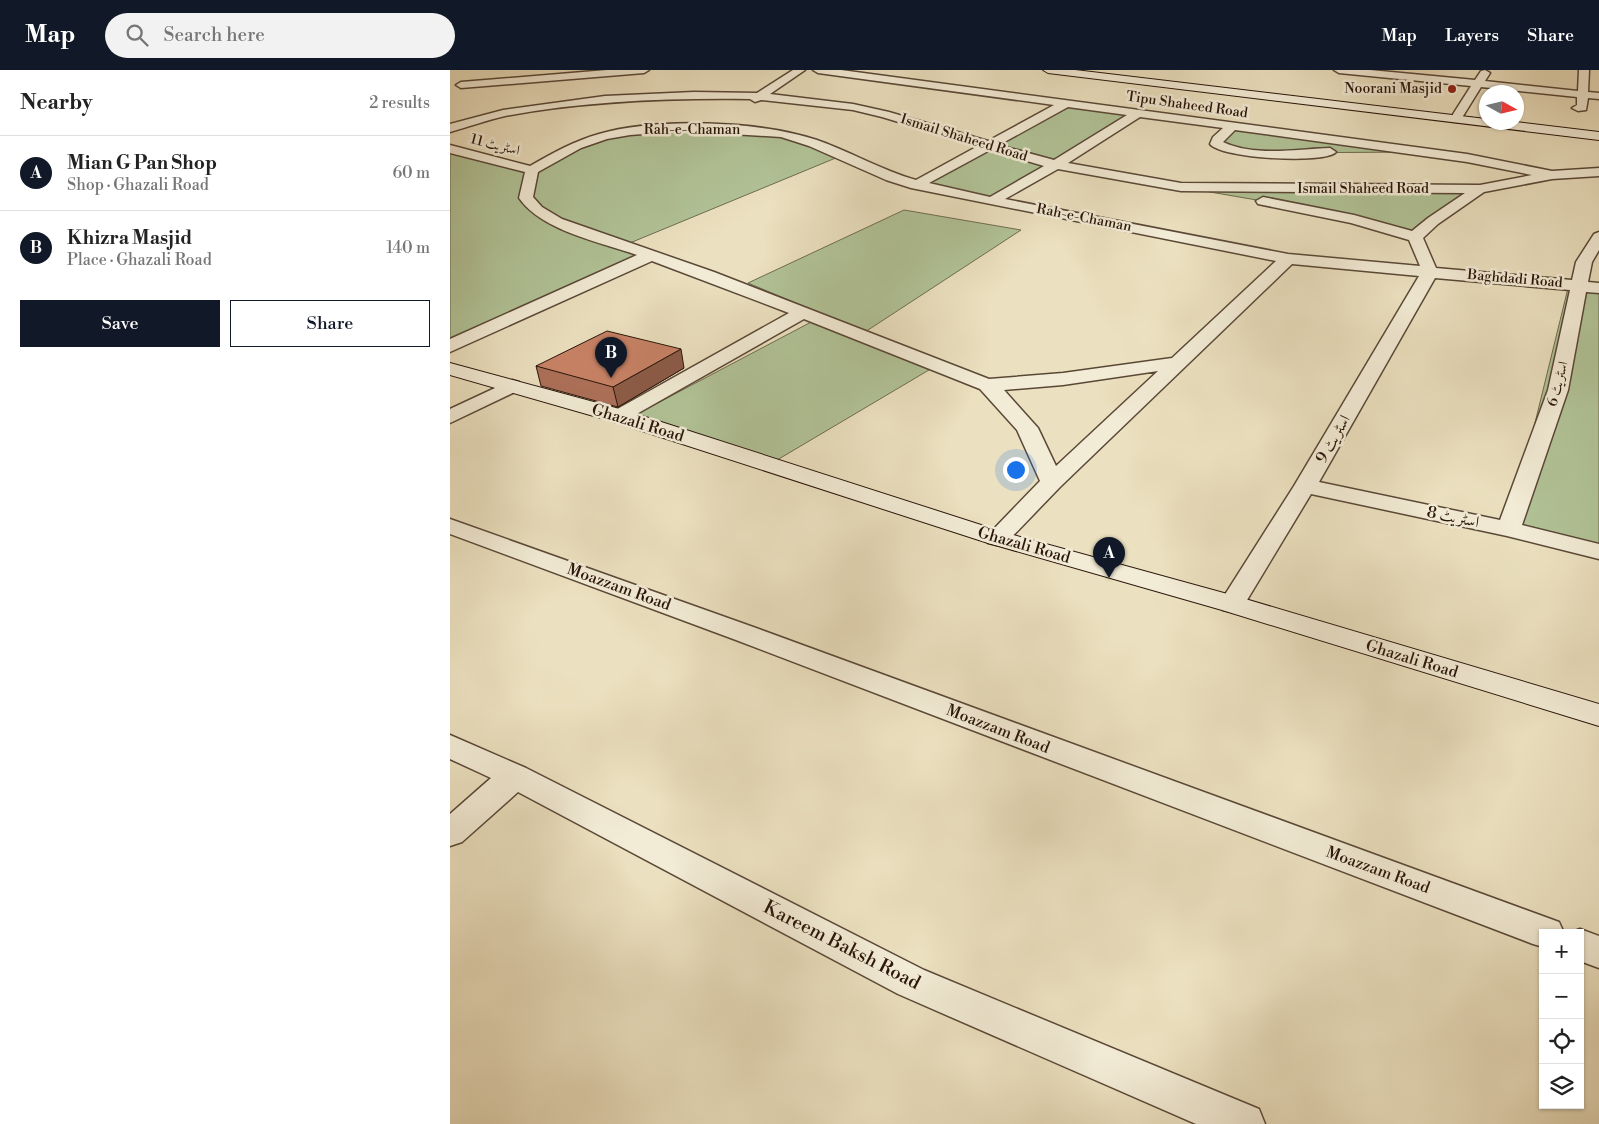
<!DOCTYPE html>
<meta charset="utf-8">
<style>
body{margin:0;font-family:"Libre Bodoni",Amiri,serif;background:#f2f2f2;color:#222}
.controls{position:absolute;right:15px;bottom:15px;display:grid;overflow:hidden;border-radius:0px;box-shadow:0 1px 4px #0004}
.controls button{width:45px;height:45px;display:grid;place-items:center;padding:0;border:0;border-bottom:1px solid #e0e0e0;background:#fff;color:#222;font:25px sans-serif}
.compass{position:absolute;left:1029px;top:15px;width:45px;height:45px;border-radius:50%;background:#fff;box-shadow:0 1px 4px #0004;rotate:98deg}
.you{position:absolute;left:565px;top:399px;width:18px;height:18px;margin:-12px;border:4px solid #fff;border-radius:50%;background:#1a73e8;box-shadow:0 0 0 8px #1a73e833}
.badge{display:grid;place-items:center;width:32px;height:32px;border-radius:50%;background:#111827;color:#fff;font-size:16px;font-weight:700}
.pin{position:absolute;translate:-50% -41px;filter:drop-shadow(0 1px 2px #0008)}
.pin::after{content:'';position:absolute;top:26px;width:18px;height:15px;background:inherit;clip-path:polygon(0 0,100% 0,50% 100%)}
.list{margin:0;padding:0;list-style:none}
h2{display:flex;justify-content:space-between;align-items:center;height:65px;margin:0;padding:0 20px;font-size:21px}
h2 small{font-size:16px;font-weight:400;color:#767676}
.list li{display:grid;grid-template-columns:32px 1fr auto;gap:15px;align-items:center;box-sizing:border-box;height:75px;padding:0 20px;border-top:1px solid #e0e0e0}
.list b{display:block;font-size:19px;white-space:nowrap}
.list p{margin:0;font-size:16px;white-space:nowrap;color:#767676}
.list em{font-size:16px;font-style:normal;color:#767676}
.actions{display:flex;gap:10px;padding:15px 20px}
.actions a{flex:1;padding:11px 0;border:1px solid #111827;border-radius:0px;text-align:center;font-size:18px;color:#111827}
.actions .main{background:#111827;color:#fff}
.icon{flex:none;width:28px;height:28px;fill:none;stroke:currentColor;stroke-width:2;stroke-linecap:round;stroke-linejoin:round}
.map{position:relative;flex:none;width:1149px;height:1054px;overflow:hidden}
header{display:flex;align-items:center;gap:30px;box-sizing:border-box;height:70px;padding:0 25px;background:#111827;color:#fff}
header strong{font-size:24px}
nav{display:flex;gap:28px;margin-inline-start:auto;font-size:18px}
.search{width:350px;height:45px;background:#f2f2f2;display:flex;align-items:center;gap:12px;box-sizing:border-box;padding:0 18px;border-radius:28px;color:#767676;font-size:19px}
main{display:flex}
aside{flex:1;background:#fff}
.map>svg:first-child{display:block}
.green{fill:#b1c397;stroke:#6d6c50}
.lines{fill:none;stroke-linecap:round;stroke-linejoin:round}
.minor-casing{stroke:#5a4837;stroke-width:3}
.secondary-casing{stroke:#29150a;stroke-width:2}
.minor{fill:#f2ebd5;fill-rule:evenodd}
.secondary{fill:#f2ebd5;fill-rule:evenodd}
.wall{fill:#ac7058;stroke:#29150a}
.shaded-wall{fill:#8c5b47;stroke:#29150a}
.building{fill:#c88266;stroke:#29150a}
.poi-dot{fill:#8f2418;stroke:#f2ebd5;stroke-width:2}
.labels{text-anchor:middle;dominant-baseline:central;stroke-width:5;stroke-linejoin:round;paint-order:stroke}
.far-poi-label{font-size:14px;fill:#29150a;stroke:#f2ebd5;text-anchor:end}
.far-street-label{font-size:14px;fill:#29150a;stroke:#f2ebd5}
.street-label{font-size:16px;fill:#29150a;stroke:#f2ebd5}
.near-street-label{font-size:19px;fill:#29150a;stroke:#f2ebd5}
</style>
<header>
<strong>Map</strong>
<div class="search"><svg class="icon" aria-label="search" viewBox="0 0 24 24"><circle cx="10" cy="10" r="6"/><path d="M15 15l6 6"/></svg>Search here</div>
<nav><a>Map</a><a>Layers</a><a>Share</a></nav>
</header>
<main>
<aside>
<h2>Nearby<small>2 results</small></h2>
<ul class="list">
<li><span class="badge">A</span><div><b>Mian G Pan Shop</b><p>Shop · Ghazali Road</p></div><em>60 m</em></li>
<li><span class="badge">B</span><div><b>Khizra Masjid</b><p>Place · Ghazali Road</p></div><em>140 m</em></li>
</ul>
<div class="actions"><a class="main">Save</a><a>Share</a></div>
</aside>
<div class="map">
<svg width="1149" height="1054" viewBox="0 0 1149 1054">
<rect width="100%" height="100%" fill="#ebe0bf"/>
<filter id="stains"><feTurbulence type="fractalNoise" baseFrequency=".004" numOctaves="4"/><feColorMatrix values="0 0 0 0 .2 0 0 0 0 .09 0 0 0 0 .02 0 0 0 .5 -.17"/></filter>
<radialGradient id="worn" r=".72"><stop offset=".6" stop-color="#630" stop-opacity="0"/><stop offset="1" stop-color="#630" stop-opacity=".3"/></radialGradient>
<g class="green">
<polygon points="617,33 689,43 542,131 467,112"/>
<polygon points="783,56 971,82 804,83 782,81 767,70"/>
<path d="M207 59 328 64 393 85 175 175 206 187 0 280V81L82 103C116 74 164 66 207 59Z"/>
<polygon points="731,117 1030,119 966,169 859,139"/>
<polygon points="454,140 571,160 415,262 298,213"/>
<polygon points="1119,214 1149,218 1149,482 1059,459"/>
<polygon points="365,250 484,297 322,393 185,345"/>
</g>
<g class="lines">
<defs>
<g id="minor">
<polygon points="157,0 199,0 194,3 11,18 6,15 11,12"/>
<path d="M343 0H355L320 24 403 34 439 42 538 71 604 35 368 3 363 0H391L1017 84 1102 101 1149 98V106L1102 109 1034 122 988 154 973 168 986 198 1122 210 1126 192 1144 164 1149 162V180L1142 192 1138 212 1149 213V223L1136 222 1118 320 1072 455 1149 474V489L1057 466 861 424 791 540 782 542 773 540 769 534 844 416 969 206 842 194 610 417 556 473 547 475 538 473 535 468 590 411 567 360 530 319 354 249 176 350 169 352 162 350 159 346 162 342 339 243 202 191 0 282V269L187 185C150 172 92 161 69 128L75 102 0 83V75L80 96C103 83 124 71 149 64 206 47 311 51 367 70 401 82 431 100 466 110L528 76 432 47 403 40 311 30 305 32 300 29C218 28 136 31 55 46 37 50 18 57 0 62V54L53 40 155 26 244 22 307 23ZM618 37 677 45 604 90 549 75ZM690 47 773 58 763 67 760 74C772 89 876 94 886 82L880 78C846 79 805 87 773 72L785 60 1017 92 1082 105 1030 115 731 113 618 93ZM233 61 331 67 359 76 436 110 461 118 826 191 722 288 613 303 539 309 264 202 112 149 92 137 83 127 88 102 131 78 157 69 180 65ZM540 80 594 96 540 127 479 113ZM608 99 731 121 1015 123 978 148 962 161 904 145 813 127 806 131 808 134 901 153 959 170 970 196 838 184 555 129ZM985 208 1120 220 1098 320 1050 450 869 412ZM708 301 606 396 588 358 554 320 613 315Z"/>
<polygon points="884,0 920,0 1025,10 1031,1 1035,0 1040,3 1035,11 1128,21 1129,0 1139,0 1138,22 1149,23 1149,29 1138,28 1136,40 1128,41 1122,38 1127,35 1127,27 1031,17 1010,51 1006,52 1000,49 1021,16 889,3"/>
<polygon points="62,310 69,312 72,316 69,320 0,353 0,339"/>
<polygon points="0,449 306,558 1109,852 1114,863 1093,863 1093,877 1083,874 286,570 0,464"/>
<polygon points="0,665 76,698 474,900 809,1039 815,1054 746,1054 448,924 68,722 12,772 0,776 0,744 41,708 0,689"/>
<polygon points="1130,859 1149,866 1149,898 1130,891 1130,863 1120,863"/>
</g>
<g id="secondary">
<polygon points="593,0 625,0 1036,49 1036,52 1066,52 1149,62 1149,70 598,3"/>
<polygon points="0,293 177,341 556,463 792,528 1149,634 1149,656 772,540 538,473 161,351 0,305"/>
</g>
</defs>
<use href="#minor" class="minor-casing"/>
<use href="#secondary" class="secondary-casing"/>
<use href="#minor" class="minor"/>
<use href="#secondary" class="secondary"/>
</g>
<polygon class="wall" points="86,296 234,298 168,337 91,316"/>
<polygon class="shaded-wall" points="231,279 234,298 168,337 163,317"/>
<polygon class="building" points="157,261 231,279 163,317 86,296"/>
<circle class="poi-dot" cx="1002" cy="19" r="5"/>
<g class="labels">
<g class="far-poi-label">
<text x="992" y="19">Noorani Masjid</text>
</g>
<g class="far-street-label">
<text transform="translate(737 35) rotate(8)">Tipu Shaheed Road</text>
<text x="242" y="60">Rah-e-Chaman</text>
<text transform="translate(514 68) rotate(17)">Ismail Shaheed Road</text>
<text transform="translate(45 75) rotate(14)">اسٹریٹ 11</text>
<text x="913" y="119">Ismail Shaheed Road</text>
<text transform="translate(634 148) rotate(11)">Rah-e-Chaman</text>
<text transform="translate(1065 209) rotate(5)">Baghdadi Road</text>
<text transform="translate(1108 314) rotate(-75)">اسٹریٹ 6</text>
</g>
<g class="street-label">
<text transform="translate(188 353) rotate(17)">Ghazali Road</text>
<text transform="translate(883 369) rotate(-60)">اسٹریٹ 9</text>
<text transform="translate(1003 447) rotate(12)">اسٹریٹ 8</text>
<text transform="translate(574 475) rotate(16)">Ghazali Road</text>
<text transform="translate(169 517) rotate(20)">Moazzam Road</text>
<text transform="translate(962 589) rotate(17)">Ghazali Road</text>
<text transform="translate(548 659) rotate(21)">Moazzam Road</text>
<text transform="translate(928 800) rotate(20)">Moazzam Road</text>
</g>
<g class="near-street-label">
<text transform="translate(392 875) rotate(27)">Kareem Baksh Road</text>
</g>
</g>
<rect width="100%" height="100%" filter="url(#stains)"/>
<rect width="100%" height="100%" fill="url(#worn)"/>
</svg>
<div class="controls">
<button>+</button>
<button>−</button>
<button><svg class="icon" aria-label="locate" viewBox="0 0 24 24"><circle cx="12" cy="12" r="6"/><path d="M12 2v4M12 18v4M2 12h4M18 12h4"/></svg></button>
<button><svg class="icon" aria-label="layers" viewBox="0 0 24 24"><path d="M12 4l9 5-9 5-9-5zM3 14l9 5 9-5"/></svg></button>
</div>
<svg class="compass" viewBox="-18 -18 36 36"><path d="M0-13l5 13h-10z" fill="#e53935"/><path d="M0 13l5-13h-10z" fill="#767676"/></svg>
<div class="you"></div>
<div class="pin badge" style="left:659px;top:508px">A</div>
<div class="pin badge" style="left:161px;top:308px">B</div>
</div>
</main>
